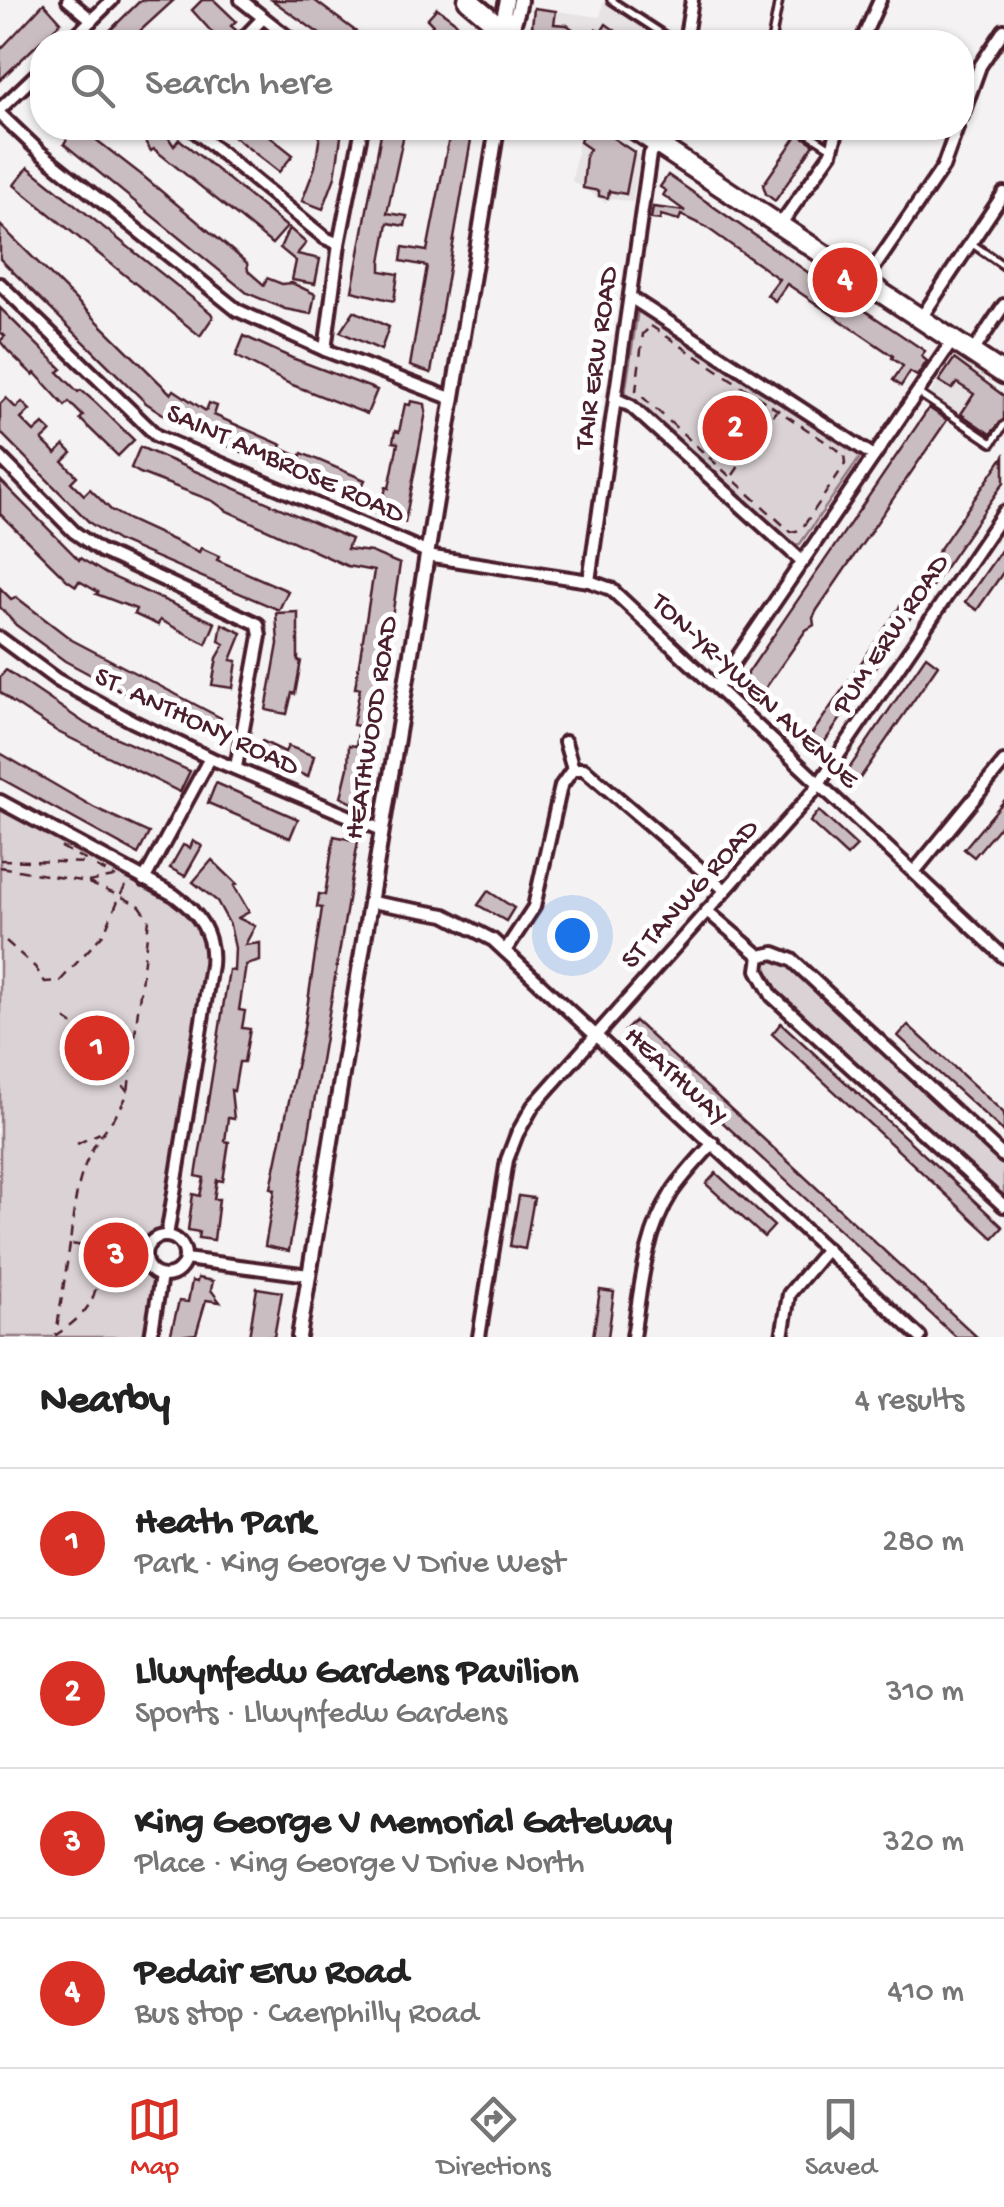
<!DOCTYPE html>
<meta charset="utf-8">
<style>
body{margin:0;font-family:"Gochi Hand",sans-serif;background:#f2f2f2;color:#222}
.you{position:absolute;left:572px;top:935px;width:35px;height:35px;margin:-25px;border:8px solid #fff;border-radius:50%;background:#1a73e8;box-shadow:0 0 0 15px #1a73e833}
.badge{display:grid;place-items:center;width:65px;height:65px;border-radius:50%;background:#d93025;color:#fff;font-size:32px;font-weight:700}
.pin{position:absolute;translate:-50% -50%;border:5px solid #fff;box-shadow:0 2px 10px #0006}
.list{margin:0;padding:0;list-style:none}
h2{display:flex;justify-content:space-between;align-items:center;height:130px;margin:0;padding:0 40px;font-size:42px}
h2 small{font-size:32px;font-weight:400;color:#767676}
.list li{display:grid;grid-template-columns:65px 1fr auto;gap:30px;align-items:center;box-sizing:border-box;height:150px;padding:0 40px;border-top:2px solid #e0e0e0}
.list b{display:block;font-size:38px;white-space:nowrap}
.list p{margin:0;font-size:32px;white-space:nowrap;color:#767676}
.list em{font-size:32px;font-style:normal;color:#767676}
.icon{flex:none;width:55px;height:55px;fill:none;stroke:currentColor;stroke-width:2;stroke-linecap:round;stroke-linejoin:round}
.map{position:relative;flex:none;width:1004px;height:1337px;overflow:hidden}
.search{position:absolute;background:#fff;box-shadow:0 2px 8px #0004;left:30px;right:30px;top:30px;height:110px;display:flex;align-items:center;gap:25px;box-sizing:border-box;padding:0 35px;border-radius:40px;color:#767676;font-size:38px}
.sheet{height:730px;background:#fff}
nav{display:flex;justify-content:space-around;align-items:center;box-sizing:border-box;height:140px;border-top:2px solid #e0e0e0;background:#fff;font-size:28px;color:#767676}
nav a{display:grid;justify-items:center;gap:5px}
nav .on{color:#d93025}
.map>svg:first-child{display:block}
.built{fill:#e7e2e3}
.green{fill:#dbd2d5;stroke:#927880;stroke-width:2.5}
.building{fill:#cabdc1;stroke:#4a1f2b;stroke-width:2.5}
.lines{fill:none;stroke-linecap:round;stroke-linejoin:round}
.service-casing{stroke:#4a1f2b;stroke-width:12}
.minor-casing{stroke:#4a1f2b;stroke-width:18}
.tertiary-casing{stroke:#4a1f2b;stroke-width:20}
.primary-casing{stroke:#4a1f2b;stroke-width:25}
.path{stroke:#4a1f2b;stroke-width:2.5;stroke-dasharray:10 8;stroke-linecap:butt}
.service{stroke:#fff;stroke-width:5}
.minor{stroke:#fff;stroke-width:10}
.tertiary{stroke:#fff;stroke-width:12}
.primary{stroke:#fff;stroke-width:18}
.labels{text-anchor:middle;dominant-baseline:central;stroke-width:10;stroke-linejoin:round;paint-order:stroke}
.street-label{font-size:28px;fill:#4a1f2b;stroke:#fff}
</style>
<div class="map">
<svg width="1004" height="1337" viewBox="0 0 1004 1337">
<rect width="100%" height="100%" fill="#f4f2f2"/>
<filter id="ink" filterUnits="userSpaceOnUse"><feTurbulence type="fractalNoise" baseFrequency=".01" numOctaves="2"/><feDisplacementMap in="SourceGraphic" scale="20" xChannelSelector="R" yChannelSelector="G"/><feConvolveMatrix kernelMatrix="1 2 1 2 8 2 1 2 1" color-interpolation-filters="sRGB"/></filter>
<g filter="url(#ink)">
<g class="built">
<polygon points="604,0 628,15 671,42 552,42 532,26 534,8 600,17"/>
<polygon points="581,128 598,128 640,156 632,202 607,198 606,203 572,181"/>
<polygon points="958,357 986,377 958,418 928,397 954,358"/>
</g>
<g class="green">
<polygon points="638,309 859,453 859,459 800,544 793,545 625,394"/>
<polygon points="0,805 179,902 202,928 209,958 163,1231 140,1241 122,1238 121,1244 116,1244 114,1254 118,1257 117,1263 136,1266 156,1284 148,1337 0,1337"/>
<polygon points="770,957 789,963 1004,1162 1004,1201 774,992 763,966"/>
</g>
<g class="building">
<polygon points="141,0 174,0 128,42 98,42"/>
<polygon points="202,0 214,0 236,21 231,26 236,30 227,39 223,35 218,39 192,10"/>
<polygon points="272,0 314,0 370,42 331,42"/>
<polygon points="44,3 61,22 0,80 0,50"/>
<polygon points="437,8 453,20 474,42 415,42 433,25 427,19"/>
<polygon points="534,8 556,11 554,24 567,25 588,40 596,29 601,32 606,24 617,32 611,39 616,42 552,42 532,26"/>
<polygon points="73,128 81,128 143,176 247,263 248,271 264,285 267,278 282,284 292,283 315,294 311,314 285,309 247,293 64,144"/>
<polygon points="147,128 162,128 174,146 179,139 287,227 272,244 154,149 151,151 139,132"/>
<polygon points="223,128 259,128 293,155 279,172"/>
<polygon points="321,128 341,128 341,137 335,177 323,209 302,201 315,167"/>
<polygon points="382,128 405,129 387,213 407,216 405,226 388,223 381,262 381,271 398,274 394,301 352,291"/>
<polygon points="451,128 473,128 431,373 410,366 427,266 401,261 403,247 427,251"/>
<polygon points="584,128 598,128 634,152 626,194 609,191 608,198 599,196 599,191 583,188 586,155 590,149 580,142"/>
<polygon points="798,134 814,144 775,201 766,194 763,185"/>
<polygon points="28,167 211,313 213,317 200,336 14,185"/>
<polygon points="668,175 832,289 839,280 847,285 840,294 925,351 921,356 927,361 917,376 910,372 901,386 893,380 903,366 892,358 893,356 787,284 775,301 767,295 779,279 706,227 681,215 679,220 661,215 660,220 651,219 653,207 685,211 663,195 666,191 660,187"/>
<polygon points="0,225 171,394 174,390 206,411 209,403 217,406 214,415 282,445 280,448 300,457 302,453 365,480 356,500 183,427 146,403 0,259"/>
<polygon points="289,228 306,243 297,254 320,259 315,284 292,280 296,261 280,248"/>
<polygon points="0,308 62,369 58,372 78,392 81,390 96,403 134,440 118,456 80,419 83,416 69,402 65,406 35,373 33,375 8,351 0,341 5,336 0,332"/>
<polygon points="354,311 389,327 381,350 340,332"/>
<polygon points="244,336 292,358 377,390 367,414 290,384 236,356"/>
<polygon points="954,359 1004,396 1004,419 990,434 961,414 974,394 957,383 952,389 939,381"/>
<polygon points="6,398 16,408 22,402 30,410 21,419 34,432 43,424 51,432 42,440 56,454 64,445 72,453 63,462 77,476 71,482 84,495 90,489 111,510 129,520 199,552 201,548 219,556 217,560 288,591 279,610 118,541 90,523 0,432 0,404"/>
<polygon points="738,399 757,411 751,420 754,422 743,439 740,437 734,446 715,433"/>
<polygon points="411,401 425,404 426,412 405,522 375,513 378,504 382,505 386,487 389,488 398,443 393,442 395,431 399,432 405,404 410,405"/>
<polygon points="929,408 947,420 817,610 813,618 814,625 806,630 760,696 741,683"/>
<polygon points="140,447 351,539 347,549 371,552 400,564 363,808 341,797 348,768 349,745 356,746 359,726 353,725 360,688 355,688 374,571 347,566 227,511 213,501 140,473 131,468"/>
<polygon points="1004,456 1004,482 819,750 807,741"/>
<polygon points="0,480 79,560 80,558 106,574 215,623 206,644 160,620 158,625 134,614 136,609 96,594 98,592 79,581 76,586 67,580 0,514"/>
<polygon points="1004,546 1004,571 977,610 965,602"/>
<polygon points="0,588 11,599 16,597 72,640 221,718 219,723 223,725 218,738 160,712 65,661 16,625 0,607"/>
<polygon points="298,612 298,661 301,661 295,694 292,693 287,714 266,710 278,644 276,613"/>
<polygon points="222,624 242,633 231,660 237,661 233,688 212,685 217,658 225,644 219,641"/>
<polygon points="926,656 938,665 856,784 844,776"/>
<polygon points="6,670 86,724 190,771 180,792 58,732 12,702 0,692 0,677"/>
<polygon points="262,741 285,752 288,746 314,756 308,777 256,754"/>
<polygon points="0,753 95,808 149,833 138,854 0,778"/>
<polygon points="216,783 298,819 290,838 208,803"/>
<polygon points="1004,801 1004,821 974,857 964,849"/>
<polygon points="819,811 857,846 847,856 810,822"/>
<polygon points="334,836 358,841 289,1251 265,1246 275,1189 271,1188 304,1028 322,908 317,907 319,894 325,895"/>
<polygon points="193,841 202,846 185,876 170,868 183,845 190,848"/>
<polygon points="212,860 237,884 234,886 249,912 238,918 255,926 245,945 260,943 260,961 246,965 239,1010 245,1011 242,1028 250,1029 244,1062 239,1062 234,1091 231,1090 234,1119 228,1118 225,1141 229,1142 223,1181 217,1180 214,1199 219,1199 214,1240 198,1238 199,1232 188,1230 193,1194 200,1196 204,1178 196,1176 229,970 234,971 235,948 230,925 217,901 193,882"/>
<polygon points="488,891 514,908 506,921 478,905"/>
<polygon points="635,1021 793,1166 977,1337 956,1337 681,1084 625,1031"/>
<polygon points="781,1023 1003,1227 993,1238 772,1034"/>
<polygon points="908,1025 1004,1113 1004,1132 898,1036"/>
<polygon points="716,1173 774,1226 764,1237 706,1184"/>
<polygon points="519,1196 534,1198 525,1249 510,1246"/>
<polygon points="198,1278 213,1281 211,1290 220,1302 206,1300 196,1334 170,1337 179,1301 188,1302 192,1281 197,1282"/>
<polygon points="257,1288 282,1292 274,1337 249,1337"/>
<polygon points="600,1290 614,1292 608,1337 593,1337"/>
</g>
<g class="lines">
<defs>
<g id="service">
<polyline points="611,0 675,42"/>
<polyline points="771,42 779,0"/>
<polyline points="800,128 831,148"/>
<polyline points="971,243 1004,266"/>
<polyline points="918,393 992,443 1004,425"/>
<polyline points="114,1249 146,1254"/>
</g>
<g id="minor">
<polyline points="68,0 92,20"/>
<polyline points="241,0 294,42"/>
<polyline points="69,42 112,0"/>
<polyline points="240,42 263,18"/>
<polyline points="685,42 692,0"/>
<polyline points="861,42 880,0"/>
<polyline points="0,109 42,69"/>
<polyline points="0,114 41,153 237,310 325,350 453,399"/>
<polyline points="962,116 980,66 1004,30"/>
<polyline points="191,128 325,238 339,244"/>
<polyline points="780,225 831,153 838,128"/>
<polyline points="865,281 943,167 957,128"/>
<polyline points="0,284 157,436 427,552"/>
<polyline points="630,297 874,456"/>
<polyline points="921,318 1004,193"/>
<polyline points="325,350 339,244 362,128"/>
<polyline points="972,353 1004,305"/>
<polyline points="616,399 631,406 803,562"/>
<polyline points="0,457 74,532 101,551 258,624 260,636 236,767"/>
<polyline points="427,556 589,581 611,589 1004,957"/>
<polyline points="589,581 650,154 656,144"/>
<polyline points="0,638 57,680 132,721 210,758 382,830"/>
<polyline points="717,687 953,340"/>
<polyline points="565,742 573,769"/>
<path d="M0 801 174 895C199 913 214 934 211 965L167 1236"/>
<polyline points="914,872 1004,762"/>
<polyline points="144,880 210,758"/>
<polyline points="371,902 445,915 493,940 920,1337"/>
<polyline points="707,911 760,956 774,953 792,960 1004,1157"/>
<polyline points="505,951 534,907 561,786 573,769 584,769 590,774 725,890"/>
<polyline points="760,956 758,970 772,996 1004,1206"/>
<circle cx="165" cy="1256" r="20"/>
<polyline points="185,1259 309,1275"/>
<polyline points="151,1337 161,1276"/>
<polyline points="479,1337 507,1160 517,1134 533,1106 814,791 1004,512"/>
<path d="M633 1337C641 1287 644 1236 672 1192 684 1174 699 1159 713 1143"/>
<polyline points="782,1337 789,1294 827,1249"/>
</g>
<g id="tertiary">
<polyline points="507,0 504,13 511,25"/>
<path d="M511 40C511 25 518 15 520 0"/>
<polyline points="299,1337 497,128"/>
</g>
<g id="primary">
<polyline points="468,0 518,42"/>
<polyline points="633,128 1004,374"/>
</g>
</defs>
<use href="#service" class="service-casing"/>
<use href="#minor" class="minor-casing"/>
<use href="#tertiary" class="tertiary-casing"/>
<use href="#primary" class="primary-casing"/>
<g class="path">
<polygon points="651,326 844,454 845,464 801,530 791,532 636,391 643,334"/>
<polyline points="733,475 776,411"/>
<polyline points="61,847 89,862"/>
<polyline points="0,860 90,863"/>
<polyline points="0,867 86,882 120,896 127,883"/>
<polyline points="97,867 116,877"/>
<polyline points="88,882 114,877"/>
<path d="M6 941 35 967 45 982 60 981 104 933 120 896 140 906 149 919 128 1092C121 1111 110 1122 99 1138 77 1171 74 1206 70 1244L104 1249"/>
<polyline points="65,1019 90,1037 128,1092"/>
<polyline points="77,1144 100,1133"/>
<path d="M70 1244 56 1335C72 1324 90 1311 95 1291 99 1275 93 1264 103 1250"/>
</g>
<use href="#service" class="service"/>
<use href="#minor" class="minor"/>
<use href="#tertiary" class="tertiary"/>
<use href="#primary" class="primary"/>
</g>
</g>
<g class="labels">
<g class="street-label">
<text transform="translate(598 358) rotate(-82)">TAIR ERW ROAD</text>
<text transform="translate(285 465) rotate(24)">SAINT AMBROSE ROAD</text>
<text transform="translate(892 635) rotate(-56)">PUM ERW ROAD</text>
<text transform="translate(754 692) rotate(43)">TON-YR-YWEN AVENUE</text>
<text transform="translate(196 723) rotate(25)">ST. ANTHONY ROAD</text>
<text transform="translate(373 728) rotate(-81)">HEATHWOOD ROAD</text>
<text transform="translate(691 895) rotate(-48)">ST TANWG ROAD</text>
<text transform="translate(675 1077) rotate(43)">HEATHWAY</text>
</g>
</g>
</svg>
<div class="you"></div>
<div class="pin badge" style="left:97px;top:1048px">1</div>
<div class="pin badge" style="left:735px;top:428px">2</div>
<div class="pin badge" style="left:116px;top:1255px">3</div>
<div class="pin badge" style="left:845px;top:280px">4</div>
<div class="search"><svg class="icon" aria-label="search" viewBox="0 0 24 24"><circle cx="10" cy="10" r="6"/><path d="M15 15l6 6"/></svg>Search here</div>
</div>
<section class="sheet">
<h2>Nearby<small>4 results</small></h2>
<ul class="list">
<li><span class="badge">1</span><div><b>Heath Park</b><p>Park · King George V Drive West</p></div><em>280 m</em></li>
<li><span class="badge">2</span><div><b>Llwynfedw Gardens Pavilion</b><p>Sports · Llwynfedw Gardens</p></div><em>310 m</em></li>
<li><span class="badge">3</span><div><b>King George V Memorial Gateway</b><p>Place · King George V Drive North</p></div><em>320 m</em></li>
<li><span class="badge">4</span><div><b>Pedair Erw Road</b><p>Bus stop · Caerphilly Road</p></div><em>410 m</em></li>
</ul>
</section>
<nav>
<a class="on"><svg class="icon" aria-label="map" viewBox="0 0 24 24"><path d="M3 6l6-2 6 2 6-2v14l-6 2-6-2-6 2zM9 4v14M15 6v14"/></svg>Map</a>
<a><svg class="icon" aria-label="directions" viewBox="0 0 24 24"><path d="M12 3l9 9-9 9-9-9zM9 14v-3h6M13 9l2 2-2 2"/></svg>Directions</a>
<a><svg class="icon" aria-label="saved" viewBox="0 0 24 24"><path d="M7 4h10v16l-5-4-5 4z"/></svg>Saved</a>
</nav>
